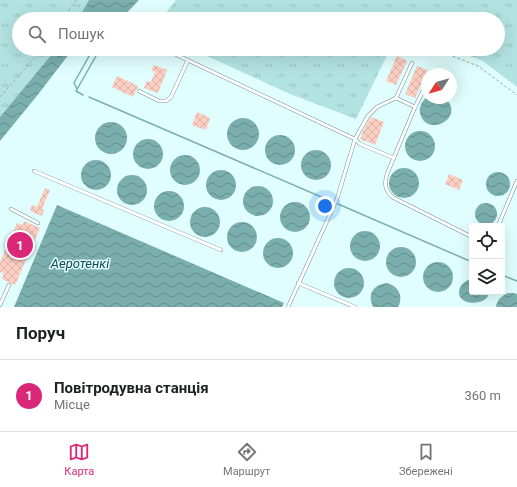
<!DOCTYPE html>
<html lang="uk">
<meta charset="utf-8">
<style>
body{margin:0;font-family:Roboto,sans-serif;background:#f6f6f6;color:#202124}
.controls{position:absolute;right:12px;bottom:12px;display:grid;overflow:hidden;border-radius:4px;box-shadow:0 4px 16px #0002}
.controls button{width:36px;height:36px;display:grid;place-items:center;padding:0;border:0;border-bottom:1px solid #e0e0e0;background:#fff;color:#202124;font:20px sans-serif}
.compass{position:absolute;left:421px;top:68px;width:36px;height:36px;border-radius:50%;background:#fff;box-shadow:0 4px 16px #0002;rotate:234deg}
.you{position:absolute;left:325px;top:206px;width:14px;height:14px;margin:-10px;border:3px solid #fff;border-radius:50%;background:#1a73e8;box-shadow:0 0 0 6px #1a73e833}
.badge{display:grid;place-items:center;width:26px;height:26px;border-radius:50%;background:#db2777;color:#fff;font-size:13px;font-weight:700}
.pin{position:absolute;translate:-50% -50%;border:2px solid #fff;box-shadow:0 1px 4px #0006}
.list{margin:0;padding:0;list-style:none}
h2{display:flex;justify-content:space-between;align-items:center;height:52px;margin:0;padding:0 16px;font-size:17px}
h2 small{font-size:13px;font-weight:400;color:#757577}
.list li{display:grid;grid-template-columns:26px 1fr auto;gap:12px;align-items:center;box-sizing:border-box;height:72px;padding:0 16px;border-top:1px solid #e0e0e0}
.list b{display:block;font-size:15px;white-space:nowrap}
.list p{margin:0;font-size:13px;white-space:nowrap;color:#757577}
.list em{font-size:13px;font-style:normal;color:#757577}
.icon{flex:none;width:22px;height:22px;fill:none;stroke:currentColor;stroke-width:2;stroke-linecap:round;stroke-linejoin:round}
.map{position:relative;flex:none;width:517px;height:307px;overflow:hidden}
.search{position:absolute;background:#fff;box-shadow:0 4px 16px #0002;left:12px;right:12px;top:12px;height:44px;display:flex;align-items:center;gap:10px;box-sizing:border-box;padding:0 14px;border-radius:22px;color:#757577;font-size:15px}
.sheet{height:124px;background:#fff}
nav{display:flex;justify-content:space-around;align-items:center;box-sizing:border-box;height:56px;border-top:1px solid #e0e0e0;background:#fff;font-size:11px;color:#757577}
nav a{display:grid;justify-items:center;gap:2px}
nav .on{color:#db2777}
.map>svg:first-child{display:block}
.grass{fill:url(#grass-tufts)}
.water{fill:url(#water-waves)}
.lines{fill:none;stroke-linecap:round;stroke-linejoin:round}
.stream{stroke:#7aafae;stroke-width:1.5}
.building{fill:url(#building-cross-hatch)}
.service-casing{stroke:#728f8e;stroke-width:4}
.path{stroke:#97afae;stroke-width:1;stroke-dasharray:3 2;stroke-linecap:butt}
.service{stroke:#fff;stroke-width:3}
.labels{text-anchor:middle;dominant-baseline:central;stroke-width:3;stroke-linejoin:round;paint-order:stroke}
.water-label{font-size:13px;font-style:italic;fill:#194a49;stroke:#dffefd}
</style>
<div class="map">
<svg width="517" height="307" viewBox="0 0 517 307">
<defs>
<pattern id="grass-tufts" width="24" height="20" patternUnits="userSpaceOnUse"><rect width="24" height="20" fill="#b2e3e1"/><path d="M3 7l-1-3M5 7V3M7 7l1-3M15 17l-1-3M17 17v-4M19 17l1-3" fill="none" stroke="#98c3c1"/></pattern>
<pattern id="water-waves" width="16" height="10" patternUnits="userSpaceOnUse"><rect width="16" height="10" fill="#7aafae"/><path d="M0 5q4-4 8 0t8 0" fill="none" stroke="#638e8d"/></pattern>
<pattern id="building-cross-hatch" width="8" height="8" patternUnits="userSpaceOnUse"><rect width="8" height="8" fill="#fdcec2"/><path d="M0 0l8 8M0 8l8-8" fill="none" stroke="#d8b1a7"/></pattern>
</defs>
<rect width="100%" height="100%" fill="#dffefd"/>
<g class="grass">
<polygon points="0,0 89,0 78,19 19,19 19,49 56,49 0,117"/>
<polygon points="176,0 517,0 517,87 483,61 452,49 498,49 498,19 161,19"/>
<polygon points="192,49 390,49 356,119 290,94"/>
</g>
<g class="water">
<polygon points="89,0 139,0 121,19 103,19 100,16 97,19 78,19"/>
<polygon points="56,49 73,49 36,97 0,141 0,117"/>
<path d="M427 97V98H445C467 118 426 139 420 113 419 106 422 101 427 97Z"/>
<circle cx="243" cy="134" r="16"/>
<circle cx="111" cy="138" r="16"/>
<circle cx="420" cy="146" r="15"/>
<circle cx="280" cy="150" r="15"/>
<circle cx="148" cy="154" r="15"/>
<circle cx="316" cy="165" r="15"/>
<circle cx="185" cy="170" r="15"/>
<circle cx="96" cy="175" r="15"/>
<circle cx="404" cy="183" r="15"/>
<circle cx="221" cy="185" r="15"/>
<circle cx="498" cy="184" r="12"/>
<circle cx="132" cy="190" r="15"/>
<circle cx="258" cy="201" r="15"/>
<circle cx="169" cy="206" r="15"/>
<circle cx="295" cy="217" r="15"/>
<circle cx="486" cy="214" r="11"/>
<polygon points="57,205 284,303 282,307 14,307"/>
<circle cx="205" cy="222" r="15"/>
<circle cx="242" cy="237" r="15"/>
<circle cx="365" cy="246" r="15"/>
<circle cx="278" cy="253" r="15"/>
<circle cx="401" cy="262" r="15"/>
<circle cx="438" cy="277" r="15"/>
<circle cx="349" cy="283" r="15"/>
<path d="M472 278V292H489C489 307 453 307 460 288 462 283 467 280 472 278Z"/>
<path d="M387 283C398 286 404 296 398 307H373C367 294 373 285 387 283Z"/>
<path d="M508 293H513L517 294V307H496C497 300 501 296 508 293Z"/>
</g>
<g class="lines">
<g class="stream">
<polyline points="77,89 74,83 93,49"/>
<polyline points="83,95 76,91 100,49"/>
<polyline points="89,97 333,202"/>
<polyline points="338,204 472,262"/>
<polyline points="502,275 517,281"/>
</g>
</g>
<g class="building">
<polygon points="397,56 407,61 396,85 386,81"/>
<polygon points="154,65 167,70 158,93 144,88 147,81 151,82 155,72 151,70"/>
<polygon points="417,66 427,70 415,98 405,94"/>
<polygon points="117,76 138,86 133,97 112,87"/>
<polygon points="197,112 210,118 206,130 192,125"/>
<polygon points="371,117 384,122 375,145 360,139 366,125"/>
<polygon points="449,174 463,180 459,190 445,184"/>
<polygon points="45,188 50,190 42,209 44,210 42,216 30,211 32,205 37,207"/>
<polygon points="24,221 40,228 15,285 2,279 4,273 0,272 0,262 17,223 23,225"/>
</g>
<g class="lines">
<defs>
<g id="service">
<polyline points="164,49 355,139 360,144 394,158"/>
<polyline points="431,74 432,73"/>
<path d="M427 83 415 107 387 174C384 185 385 189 392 197L472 237"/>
<polyline points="139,91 159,101 166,101 171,97 188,60"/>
<polyline points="396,98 415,107"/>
<polyline points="34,171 221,250"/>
<polyline points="11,209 38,223"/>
<polyline points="498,226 517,181"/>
<polyline points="298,283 355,307"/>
<polyline points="0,305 9,285"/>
<polyline points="288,307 337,199 355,139 368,116 377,107 396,98 412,63"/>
</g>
</defs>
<use href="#service" class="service-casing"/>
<g class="path">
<polyline points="63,19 76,0"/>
<polyline points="434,49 478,66 517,95"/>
<polyline points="0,97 42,49"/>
</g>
<use href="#service" class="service"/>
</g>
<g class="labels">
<g class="water-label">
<text x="80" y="263">Аеротенкі</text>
</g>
</g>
</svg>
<div class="controls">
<button><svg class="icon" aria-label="locate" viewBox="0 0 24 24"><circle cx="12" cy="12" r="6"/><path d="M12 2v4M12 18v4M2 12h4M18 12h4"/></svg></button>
<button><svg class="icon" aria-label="layers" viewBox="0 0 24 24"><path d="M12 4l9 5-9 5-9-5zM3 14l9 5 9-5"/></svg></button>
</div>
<svg class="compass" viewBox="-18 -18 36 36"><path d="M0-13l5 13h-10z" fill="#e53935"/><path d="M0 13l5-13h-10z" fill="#757577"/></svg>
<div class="you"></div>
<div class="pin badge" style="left:20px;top:245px">1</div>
<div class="search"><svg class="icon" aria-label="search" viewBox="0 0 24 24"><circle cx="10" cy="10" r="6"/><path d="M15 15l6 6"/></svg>Пошук</div>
</div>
<section class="sheet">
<h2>Поруч<small></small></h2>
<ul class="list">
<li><span class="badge">1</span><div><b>Повітродувна станція</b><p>Місце</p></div><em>360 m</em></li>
</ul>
</section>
<nav>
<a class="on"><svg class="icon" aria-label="map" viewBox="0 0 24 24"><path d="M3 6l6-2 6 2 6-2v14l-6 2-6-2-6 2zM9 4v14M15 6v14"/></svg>Карта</a>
<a><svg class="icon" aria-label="directions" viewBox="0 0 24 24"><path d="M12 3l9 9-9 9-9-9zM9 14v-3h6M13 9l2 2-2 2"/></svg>Маршрут</a>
<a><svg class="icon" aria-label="saved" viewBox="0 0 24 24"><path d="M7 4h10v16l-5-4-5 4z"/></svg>Збережені</a>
</nav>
